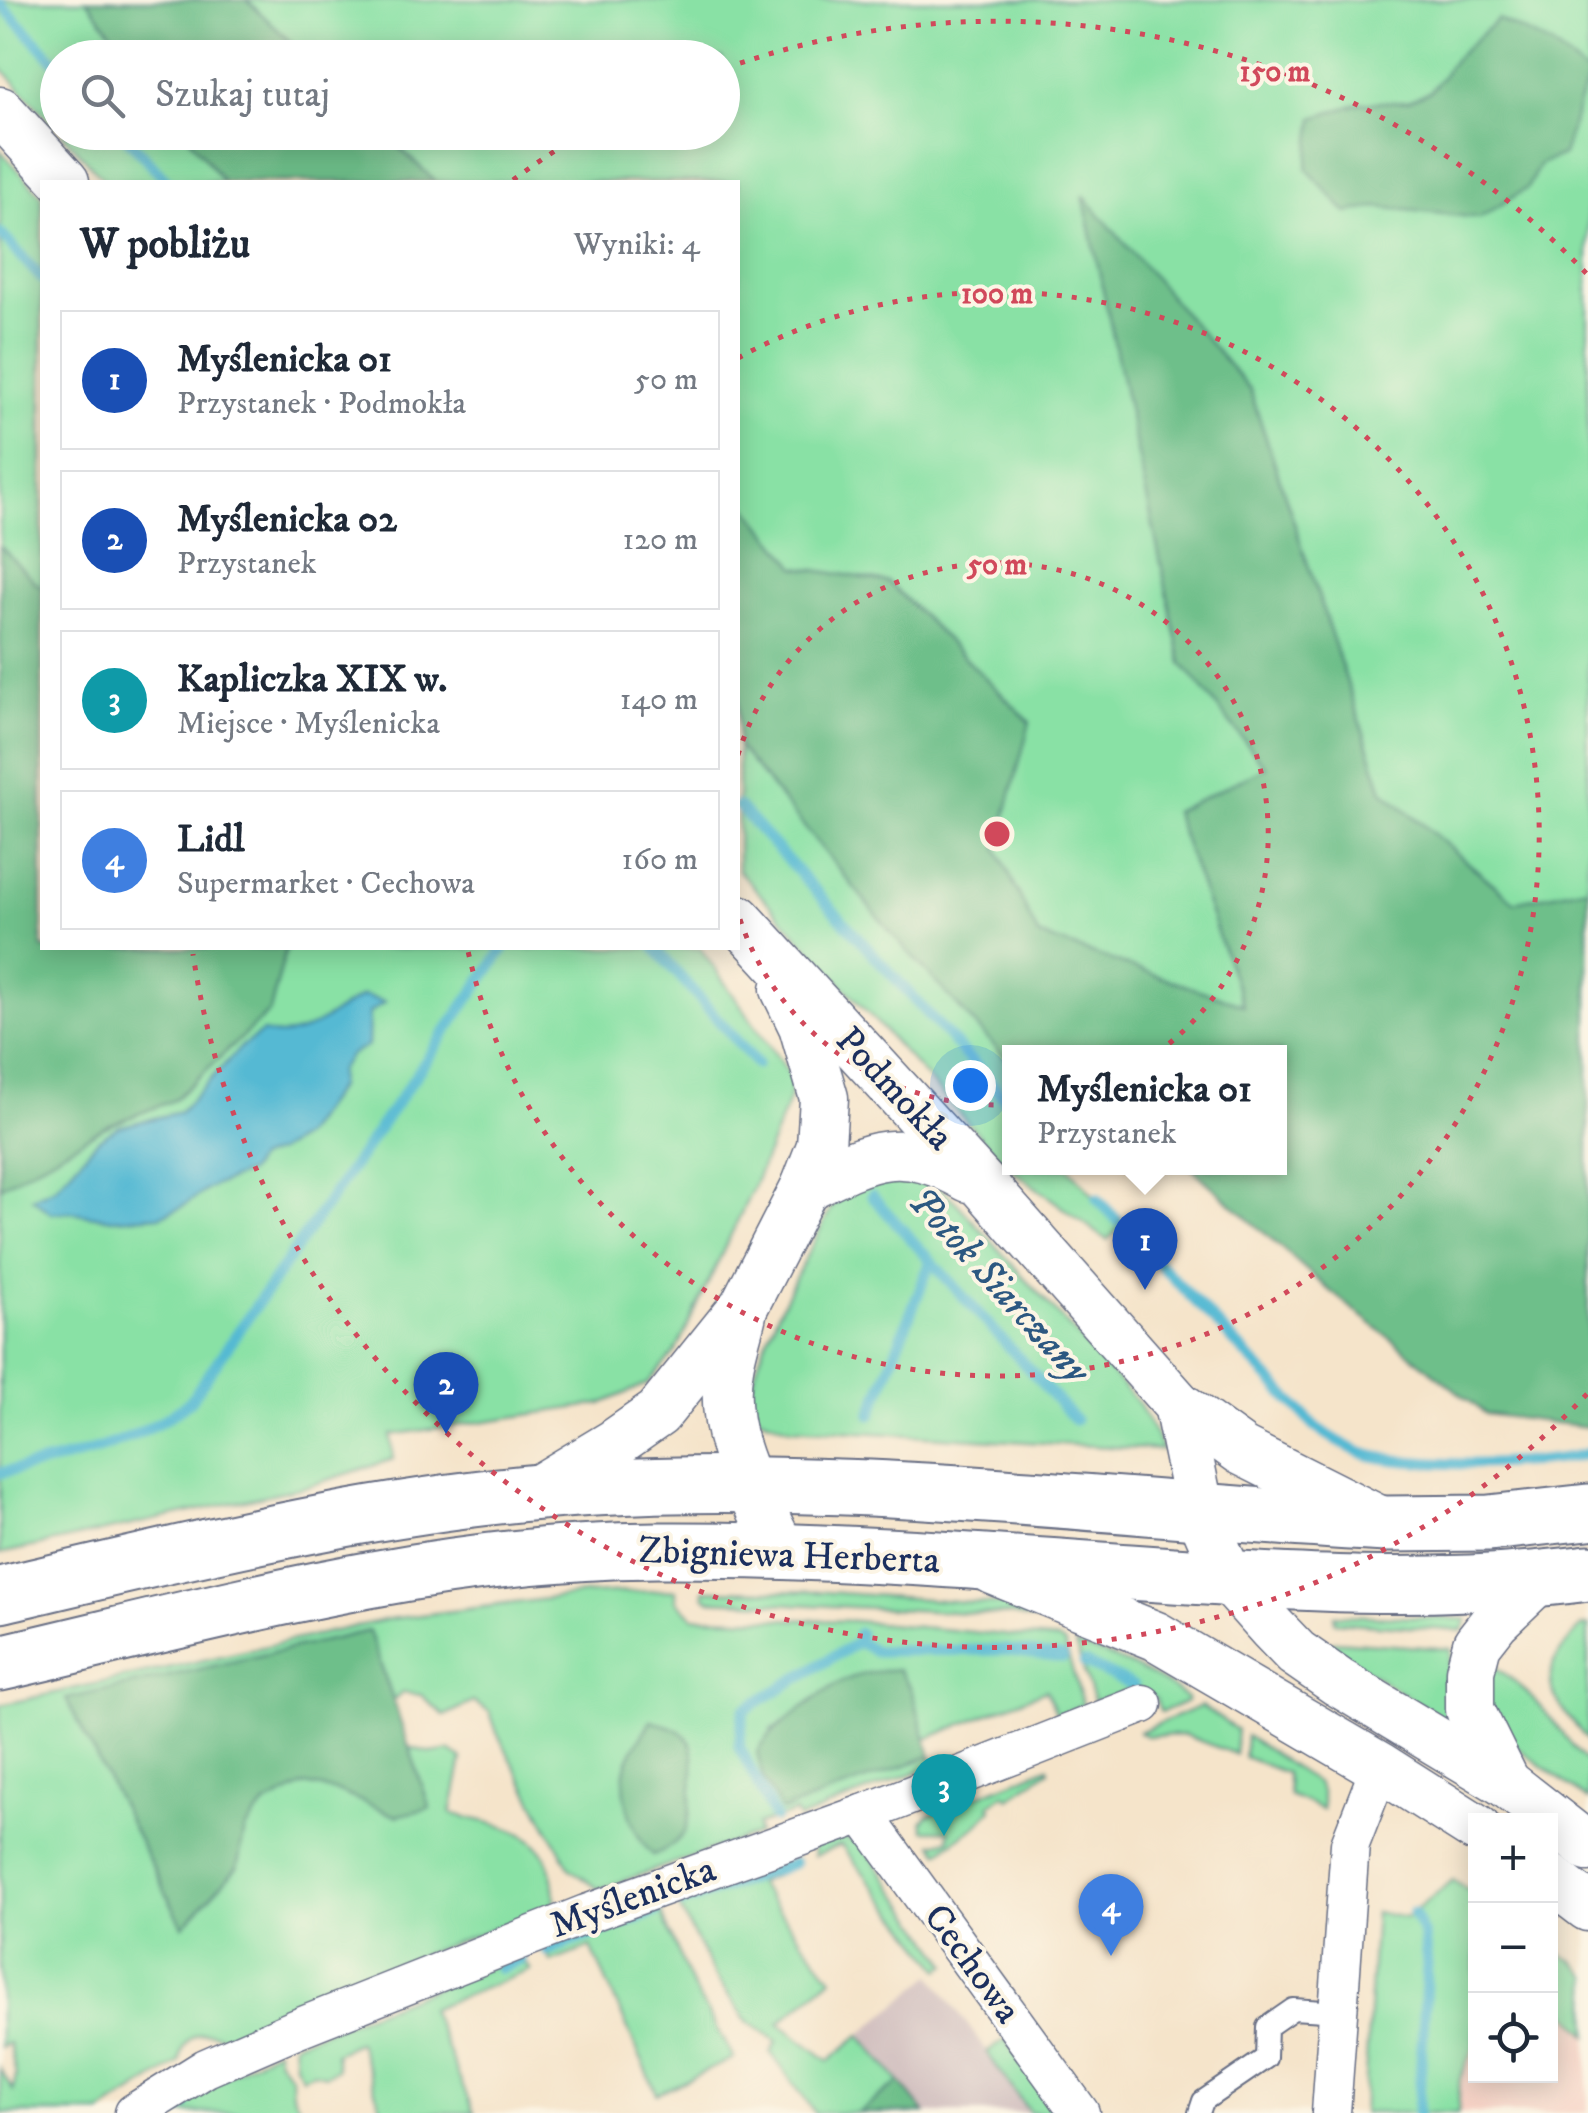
<!DOCTYPE html>
<html lang="pl">
<meta charset="utf-8">
<style>
body{margin:0;font-family:"IM FELL DW Pica",serif;background:#f2f2f3;color:#1f2937}
.controls{position:absolute;right:30px;bottom:30px;display:grid;overflow:hidden;border-radius:0px;box-shadow:0 5px 25px #0003}
.controls button{width:90px;height:90px;display:grid;place-items:center;padding:0;border:0;border-bottom:2px solid #e0e1e3;background:#fff;color:#1f2937;font:50px sans-serif}
.you{position:absolute;left:970px;top:1085px;width:35px;height:35px;margin:-25px;border:8px solid #fff;border-radius:50%;background:#1a73e8;box-shadow:0 0 0 15px #1a73e833}
.badge{display:grid;place-items:center;width:65px;height:65px;border-radius:50%;background:#d1495b;color:#fff;font-size:32px;font-weight:700}
.pin{position:absolute;translate:-50% -82px;filter:drop-shadow(0 2px 5px #0008)}
.pin::after{content:'';position:absolute;top:52px;width:35px;height:30px;background:inherit;clip-path:polygon(0 0,100% 0,50% 100%)}
.popup{position:absolute;left:1002px;top:1045px;width:285px;height:130px;box-sizing:border-box;display:grid;place-content:center;border-radius:0px;background:#fff;filter:drop-shadow(0 2px 8px #0005);font-size:32px;white-space:nowrap;color:#747a83}
.popup b{font-size:38px;color:#1f2937}
.popup::after{content:'';position:absolute;left:50%;top:100%;margin-left:-20px;border:20px solid transparent;border-top-color:#fff}
.list{margin:0;padding:0;list-style:none}
h2{display:flex;justify-content:space-between;align-items:center;height:130px;margin:0;padding:0 40px;font-size:42px}
h2 small{font-size:32px;font-weight:400;color:#747a83}
.list li{display:grid;grid-template-columns:65px 1fr auto;gap:30px;align-items:center;box-sizing:border-box;height:140px;margin:0 20px 20px;padding:0 20px;border:2px solid #e0e1e3;border-radius:0px}
.list b{display:block;font-size:38px;white-space:nowrap}
.list p{margin:0;font-size:32px;white-space:nowrap;color:#747a83}
.list em{font-size:32px;font-style:normal;color:#747a83}
.icon{flex:none;width:55px;height:55px;fill:none;stroke:currentColor;stroke-width:2;stroke-linecap:round;stroke-linejoin:round}
.map{position:relative;flex:none;width:1588px;height:2113px;overflow:hidden}
.search{position:absolute;background:#fff;box-shadow:0 5px 25px #0003;left:40px;top:40px;width:700px;height:110px;display:flex;align-items:center;gap:25px;box-sizing:border-box;padding:0 35px;border-radius:55px;color:#747a83;font-size:38px}
.panel{position:absolute;background:#fff;box-shadow:0 5px 25px #0003;left:40px;top:180px;width:700px;height:770px;border-radius:0px}
.map>svg:first-child{display:block}
.built{fill:#f6d1c5}
.industrial{fill:#d1bfbf}
.green{fill:#89e1a5;stroke:#528882;stroke-width:2.5}
.forest{fill:#6ebf8a;stroke:#447774;stroke-width:2.5}
.water{fill:#54b9d3;stroke:#387498;stroke-width:2.5}
.lines{fill:none;stroke-linecap:round;stroke-linejoin:round}
.stream{stroke:#54b9d3;stroke-width:11}
.service-casing{stroke:#676e84;stroke-width:24}
.minor-casing{stroke:#676e84;stroke-width:41}
.tertiary-casing{stroke:#676e84;stroke-width:51}
.secondary-casing{stroke:#676e84;stroke-width:59}
.service{stroke:#fff;stroke-width:20}
.minor{stroke:#fff;stroke-width:38}
.tertiary{stroke:#fff;stroke-width:48}
.secondary{stroke:#fff;stroke-width:55}
.ring{fill:none;stroke:#d1495b;stroke-width:5;stroke-dasharray:5 10}
.labels{text-anchor:middle;dominant-baseline:central;stroke-width:8;stroke-linejoin:round;paint-order:stroke}
.street-label{font-size:38px;fill:#1b2f5e;stroke:#fcf5e5}
.water-label{font-size:40px;font-style:italic;fill:#2c5881;stroke:#fcf5e5}
.centre{fill:#d1495b;stroke:#fcf5e5;stroke-width:5}
.ring-label{font-size:30px;text-anchor:middle;font-weight:bold;fill:#d1495b;stroke:#fcf5e5;stroke-width:8;stroke-linejoin:round;paint-order:stroke}
</style>
<div class="map">
<svg width="1588" height="2113" viewBox="0 0 1588 2113">
<rect width="100%" height="100%" fill="#fcf5e5"/>
<filter id="ink" filterUnits="userSpaceOnUse"><feTurbulence type="fractalNoise" baseFrequency=".01" numOctaves="2"/><feDisplacementMap in="SourceGraphic" scale="20" xChannelSelector="R" yChannelSelector="G"/><feConvolveMatrix kernelMatrix="1 2 1 2 8 2 1 2 1" color-interpolation-filters="sRGB"/></filter>
<filter id="wash" filterUnits="userSpaceOnUse"><feTurbulence type="fractalNoise" baseFrequency=".0048" numOctaves="4" result="noise"/><feDisplacementMap in="SourceGraphic" scale="40" xChannelSelector="R" yChannelSelector="G"/><feGaussianBlur stdDeviation="2.25" result="paint"/><feColorMatrix in="noise" values="0 0 0 0 0 0 0 0 0 0 0 0 0 0 0 0 0 1.4 0 .05"/><feComposite in="paint" operator="in"/></filter>
<g filter="url(#wash)">
<rect width="100%" height="100%" fill="#f5e4ca"/>
<polygon class="built" points="1475,1913 1476,2076 1550,2076 1551,1990 1588,2030 1588,2113 1455,2113"/>
<polygon class="industrial" points="932,1975 1010,2084 1030,2113 925,2113 860,2035"/>
<g class="green">
<polygon points="0,0 87,0 130,57 58,58 57,129 0,66"/>
<polygon points="247,0 1588,0 1588,887 1515,902 1383,791 1250,390 1182,663 1266,768 1174,812 1244,1006 1038,935 997,848 1029,722 888,582 796,567 738,496 738,182 436,182 384,133 722,132 722,58 306,57"/>
<polygon points="61,133 186,133 223,182 106,182"/>
<polygon points="0,150 42,196 42,589 0,546"/>
<polygon points="738,746 893,935 1010,1063 1010,1168 1069,1168 1122,1227 1107,1240 1007,1166 738,870"/>
<polygon points="286,948 700,948 793,1079 789,1100 752,1190 676,1351 647,1384 601,1404 391,1435 393,1459 309,1486 0,1554 0,1187 105,1127 174,1100 270,1011"/>
<path d="M898 1177 936 1186 954 1200 1139 1404 1163 1450 790 1428 748 1413C749 1354 804 1264 831 1208 849 1185 870 1180 898 1177Z"/>
<path d="M676 1590V1600L693 1617 856 1621 1058 1640 1064 1643 1083 1705 1057 1715 1046 1690 924 1740 911 1689 791 1717 771 1730 782 1810 931 1756 934 1765 799 1819 795 1813 757 1825 758 1834 599 1889 570 1869 497 1733 490 1712 473 1702 444 1716 421 1695 402 1693 393 1701 369 1631 67 1699 183 1925 237 1868 245 1829 265 1805 305 1785 337 1791 396 1816 429 1808 409 1747 432 1753 449 1750 462 1759 451 1813C506 1829 554 1826 555 1900L548 1908 349 1982 227 2038C201 2028 184 2033 180 2062L101 2113H0V2068L13 2091 16 2075 9 2043 0 2047V1705L389 1619 585 1594Z"/>
<polygon points="704,1590 826,1592 1025,1606 1142,1652 1079,1628 1011,1615 709,1600 704,1596"/>
<polygon points="1334,1615 1467,1619 1463,1631 1335,1622"/>
<path d="M1588 1626V1741C1548 1692 1532 1679 1581 1627Z"/>
<polygon points="1335,1641 1451,1649 1446,1684 1448,1718 1445,1721 1327,1645"/>
<path d="M1075 1645C1115 1657 1154 1673 1187 1698V1702L1161 1712 1155 1698 1135 1688 1094 1702Z"/>
<path d="M1482 1660C1526 1680 1557 1729 1588 1764V1800L1490 1727Z"/>
<polygon points="1201,1706 1237,1730 1235,1754 1184,1735 1146,1736 1139,1732"/>
<polygon points="1246,1736 1317,1783 1322,1793 1322,1809 1289,1795 1286,1773 1244,1757"/>
<polygon points="1048,1767 1049,1770 1009,1798 1005,1794 990,1804 992,1809 977,1825 939,1852 933,1844 949,1840 949,1830 924,1830 922,1822 927,1816"/>
<polygon points="840,1836 859,1843 868,1852 948,1964 941,1969 841,1845 814,1856 813,1846"/>
<polygon points="781,1861 789,1868 758,1884 832,1978 779,2023 829,2061 860,2035 900,2082 858,2113 815,2113 771,2053 777,2041 747,2021 714,1975 676,1901"/>
<polygon points="1453,1880 1476,1896 1475,2046 1460,2078 1458,2113 1363,2113 1375,1912 1406,1918"/>
<polygon points="658,1905 693,1988 734,2058 657,2094 591,1947 551,1962 544,1945"/>
<polygon points="1550,1949 1574,1961 1588,1977 1588,2035 1568,2013 1551,2001"/>
<polygon points="519,1955 531,1970 430,2009 474,2113 383,2113 358,2042 335,2053 337,2069 326,2075 313,2072 302,2077 295,2064 293,2043"/>
<polygon points="1005,2039 1059,2113 1030,2113 987,2053"/>
<polygon points="277,2049 277,2058 291,2076 292,2093 303,2113 157,2113"/>
</g>
<g class="forest">
<polygon points="87,0 247,0 306,57 130,57"/>
<polygon points="1498,19 1550,44 1588,75 1563,155 1540,164 1527,188 1480,218 1377,207 1347,213 1307,169 1314,118 1360,103 1408,101 1431,91 1457,56"/>
<polygon points="186,133 384,133 436,182 223,182"/>
<polygon points="1083,195 1250,390 1383,791 1514,902 1588,887 1588,1427 1486,1414 1329,1290 1191,1168 1280,1168 1280,1052 1010,1052 1010,1063 893,935 738,746 738,496 796,567 888,582 1030,722 997,848 1038,935 1243,1005 1174,812 1266,767 1182,663"/>
<polygon points="0,546 42,589 42,948 286,948 270,1011 174,1100 105,1127 0,1187"/>
<polygon points="369,1631 430,1808 396,1816 337,1791 305,1785 265,1805 245,1829 237,1868 183,1926 66,1699"/>
<path d="M898 1669 911 1689 931 1756 782 1811 763 1778 757 1752C770 1732 778 1727 796 1713 832 1684 851 1672 898 1669Z"/>
<path d="M651 1721C666 1725 684 1728 691 1744 696 1756 691 1820 685 1831 678 1842 665 1851 653 1855 634 1837 621 1800 625 1772 628 1754 641 1737 651 1721Z"/>
<polygon points="900,2082 925,2113 858,2113"/>
</g>
<path class="water" d="M363 996 385 1002 369 1013 368 1045 350 1055 339 1070 338 1087 302 1137 277 1152 257 1159 249 1172 211 1187 180 1208 159 1216 113 1219 71 1212 51 1213 32 1198 55 1188 99 1139 118 1127 180 1112 242 1046 263 1032C303 1045 327 1013 363 996Z"/>
<g class="lines">
<g class="stream">
<polyline points="0,3 58,65"/>
<polyline points="121,132 168,182"/>
<polyline points="0,233 42,279"/>
<polyline points="738,806 1010,1104"/>
<polyline points="655,948 757,1064"/>
<polyline points="872,1196 1075,1420"/>
<path d="M1097 1199 1315 1426C1330 1437 1345 1446 1362 1453 1404 1468 1545 1467 1588 1453"/>
<polyline points="871,1415 931,1261"/>
<path d="M0 1473C67 1459 136 1445 190 1401L504 948"/>
<polyline points="858,1642 875,1651 1005,1650 1063,1658"/>
<polyline points="1084,1663 1133,1686"/>
<polyline points="775,1818 739,1746 744,1710 858,1642 859,1633"/>
<polyline points="682,1903 794,1863"/>
<polyline points="1413,1913 1424,1935 1427,1965 1418,2113"/>
<polyline points="547,1951 655,1912"/>
<polyline points="500,1968 521,1960"/>
<polyline points="171,2113 186,2103"/>
</g>
</g>
</g>
<g filter="url(#ink)">
<g class="lines">
<defs>
<polyline id="service" points="1199,2113 1203,2101 1266,2058 1267,2027 1293,2009 1339,2012"/>
<g id="minor">
<polyline points="863,1814 1080,2113"/>
<polyline points="134,2113 206,2068 293,2030 586,1914 863,1814 1143,1704"/>
<polyline points="1331,2113 1350,1844 1380,1767"/>
</g>
<g id="tertiary">
<polyline points="0,111 65,182"/>
<polyline points="738,919 985,1187 1178,1405 1200,1512 1230,1581 1271,1627 1296,1653 1338,1682 1506,1783 1588,1847"/>
<path d="M805 1187C872 1154 900 1139 969 1178"/>
<path d="M742 1314C738 1332 732 1349 729 1367 717 1435 753 1491 781 1550"/>
<polyline points="1178,1405 1242,1451 1383,1522"/>
<polyline points="532,1493 615,1443 658,1413 744,1306 805,1187 821,1146 824,1098 803,1026 785,989"/>
<polyline points="993,1570 1156,1636 1380,1767 1476,1828"/>
<polyline points="1506,1783 1470,1710 1470,1671 1477,1644 1495,1621 1538,1580"/>
<polyline points="1550,1878 1588,1907"/>
</g>
<g id="secondary">
<path d="M0 1595C196 1549 393 1499 594 1488 856 1473 1125 1510 1386 1524L1489 1523 1588 1512"/>
<path d="M0 1663C216 1613 434 1551 657 1550 809 1549 962 1560 1115 1571 1273 1582 1430 1594 1588 1573"/>
</g>
</defs>
<use href="#service" class="service-casing"/>
<use href="#minor" class="minor-casing"/>
<use href="#tertiary" class="tertiary-casing"/>
<use href="#secondary" class="secondary-casing"/>
<use href="#service" class="service"/>
<use href="#minor" class="minor"/>
<use href="#tertiary" class="tertiary"/>
<use href="#secondary" class="secondary"/>
</g>
</g>
<g class="ring">
<path d="M738 755A271 271 0 1 1 738 913"/>
<path d="M738 358A542 542 0 1 1 468 951"/>
<path d="M1587 1394A813 813 0 0 1 193 954M513 180A813 813 0 0 1 584 133M726 68A813 813 0 0 1 1587 274"/>
</g>
<g class="labels">
<g class="street-label">
<text transform="translate(894 1089) rotate(47)">Podmokła</text>
<text transform="translate(789 1556) rotate(2)">Zbigniewa Herberta</text>
<text transform="translate(633 1898) rotate(-20)">Myślenicka</text>
<text transform="translate(972 1964) rotate(54)">Cechowa</text>
</g>
<g class="water-label">
<text transform="translate(998 1286) rotate(48)">Potok Siarczany</text>
</g>
</g>
<circle cx="997" cy="834" r="15" class="centre"/>
<g class="ring-label">
<text x="1275" y="81">150 m</text>
<text x="997" y="303">100 m</text>
<text x="997" y="574">50 m</text>
</g>
</svg>
<div class="controls">
<button>+</button>
<button>−</button>
<button><svg class="icon" aria-label="locate" viewBox="0 0 24 24"><circle cx="12" cy="12" r="6"/><path d="M12 2v4M12 18v4M2 12h4M18 12h4"/></svg></button>
</div>
<div class="you"></div>
<div class="pin badge" style="left:1145px;top:1290px;background:#1a4fb4">1</div>
<div class="popup"><b>Myślenicka 01</b>Przystanek</div>
<div class="pin badge" style="left:446px;top:1434px;background:#1a4fb4">2</div>
<div class="pin badge" style="left:944px;top:1836px;background:#0f9aa8">3</div>
<div class="pin badge" style="left:1111px;top:1956px;background:#3f7fe0">4</div>
<div class="search"><svg class="icon" aria-label="search" viewBox="0 0 24 24"><circle cx="10" cy="10" r="6"/><path d="M15 15l6 6"/></svg>Szukaj tutaj</div>
<section class="panel">
<h2>W pobliżu<small>Wyniki: 4</small></h2>
<ul class="list">
<li><span class="badge" style="background:#1a4fb4">1</span><div><b>Myślenicka 01</b><p>Przystanek · Podmokła</p></div><em>50 m</em></li>
<li><span class="badge" style="background:#1a4fb4">2</span><div><b>Myślenicka 02</b><p>Przystanek</p></div><em>120 m</em></li>
<li><span class="badge" style="background:#0f9aa8">3</span><div><b>Kapliczka XIX w.</b><p>Miejsce · Myślenicka</p></div><em>140 m</em></li>
<li><span class="badge" style="background:#3f7fe0">4</span><div><b>Lidl</b><p>Supermarket · Cechowa</p></div><em>160 m</em></li>
</ul>
</section>
</div>
